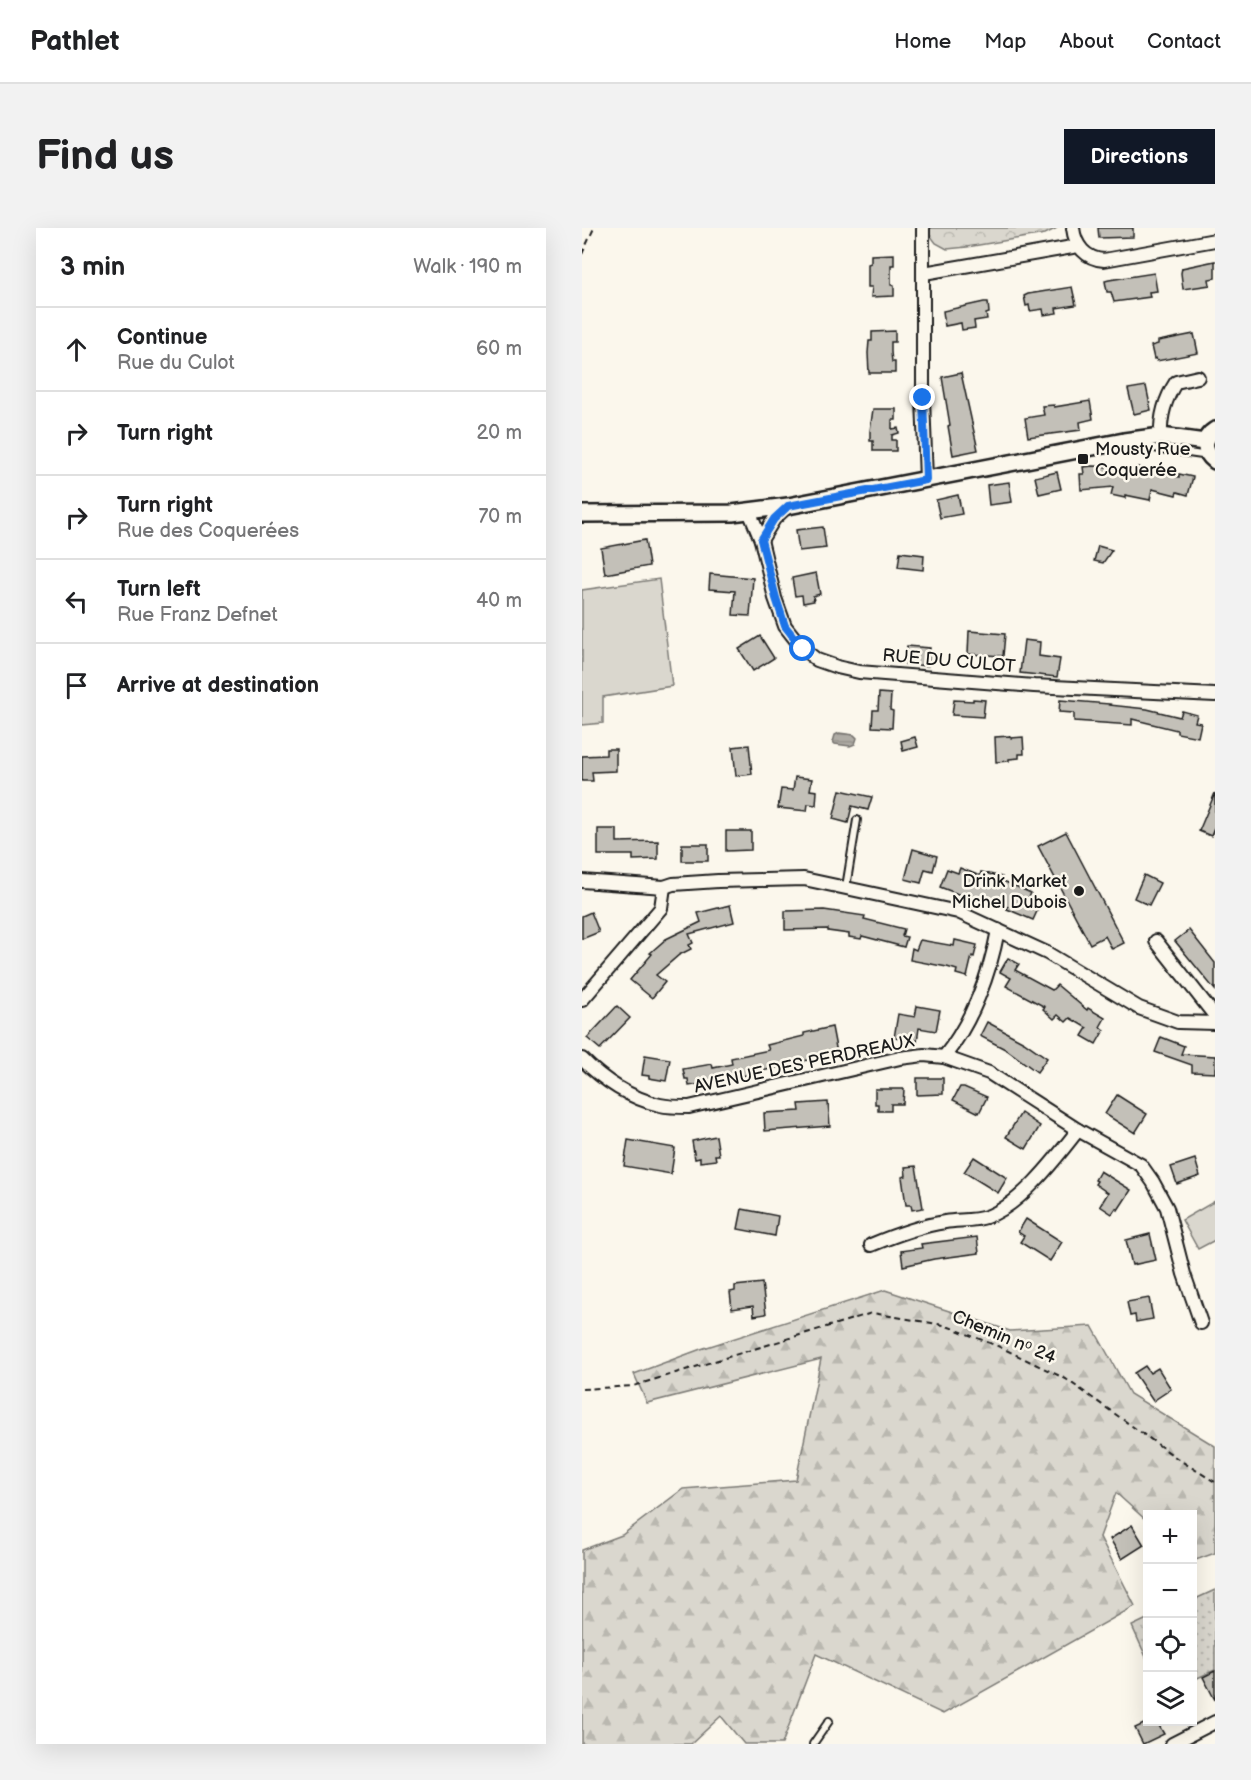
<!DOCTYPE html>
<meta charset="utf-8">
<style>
body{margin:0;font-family:"Balsamiq Sans",sans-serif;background:#f2f2f2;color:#202124}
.controls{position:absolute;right:18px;bottom:18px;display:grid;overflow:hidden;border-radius:0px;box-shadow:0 6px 24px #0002}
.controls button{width:54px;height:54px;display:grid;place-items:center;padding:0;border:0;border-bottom:2px solid #e0e0e0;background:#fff;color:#202124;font:30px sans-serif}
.stop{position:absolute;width:18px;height:18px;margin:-14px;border:4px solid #1a73e8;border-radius:50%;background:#fff}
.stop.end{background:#1a73e8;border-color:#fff;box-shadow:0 2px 6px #0008}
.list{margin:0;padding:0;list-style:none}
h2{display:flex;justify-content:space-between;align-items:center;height:78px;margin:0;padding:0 24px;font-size:26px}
h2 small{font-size:20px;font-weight:400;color:#757577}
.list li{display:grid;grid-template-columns:39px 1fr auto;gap:18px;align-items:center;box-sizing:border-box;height:84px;padding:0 24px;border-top:2px solid #e0e0e0}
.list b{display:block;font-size:22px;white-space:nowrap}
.list p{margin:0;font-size:20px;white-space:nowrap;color:#757577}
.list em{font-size:20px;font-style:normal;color:#757577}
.icon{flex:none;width:33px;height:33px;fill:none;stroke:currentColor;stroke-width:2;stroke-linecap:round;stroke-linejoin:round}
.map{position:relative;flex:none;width:633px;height:1516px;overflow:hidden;border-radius:0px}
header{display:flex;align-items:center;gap:36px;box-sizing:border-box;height:84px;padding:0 30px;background:#fff;border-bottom:2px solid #e0e0e0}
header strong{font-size:28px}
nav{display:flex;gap:33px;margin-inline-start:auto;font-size:21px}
.intro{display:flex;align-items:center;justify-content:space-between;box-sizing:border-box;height:144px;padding:0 36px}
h1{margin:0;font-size:42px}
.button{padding:15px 27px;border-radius:0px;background:#111827;color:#fff;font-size:21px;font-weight:700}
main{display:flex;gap:36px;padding:0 36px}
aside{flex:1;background:#fff;border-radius:0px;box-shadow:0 6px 24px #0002}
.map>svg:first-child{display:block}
.grass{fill:#dad7ce;stroke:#7b7a75;stroke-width:1.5}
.forest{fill:url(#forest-firs);stroke:#7b7a75;stroke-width:1.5}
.park{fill:url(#park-crowns);stroke:#7b7a75;stroke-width:1.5}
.garden{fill:url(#garden-dots);stroke:#7b7a75;stroke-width:1.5}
.water{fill:url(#water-rules);stroke:#74726e;stroke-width:1.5}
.building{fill:#c3c0b8;stroke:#1c1c1c;stroke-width:1.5}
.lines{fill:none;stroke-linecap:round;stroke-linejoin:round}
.service-casing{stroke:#1c1c1c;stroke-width:10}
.minor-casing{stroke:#1c1c1c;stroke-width:16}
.tertiary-casing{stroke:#1c1c1c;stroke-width:20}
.path{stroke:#1c1c1c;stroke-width:2;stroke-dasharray:6 4.5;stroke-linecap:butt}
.service{stroke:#fbf7ec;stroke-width:6}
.minor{stroke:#fbf7ec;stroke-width:12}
.tertiary{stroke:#fbf7ec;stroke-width:15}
.route{stroke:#1a73e8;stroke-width:8}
.poi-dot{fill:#1c1c1c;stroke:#fbf7ec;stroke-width:2}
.labels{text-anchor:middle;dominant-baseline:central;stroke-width:5;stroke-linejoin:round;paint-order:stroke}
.poi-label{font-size:18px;fill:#1c1c1c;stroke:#fbf7ec;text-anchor:start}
.street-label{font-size:18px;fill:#1c1c1c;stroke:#fbf7ec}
</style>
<header>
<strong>Pathlet</strong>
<nav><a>Home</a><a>Map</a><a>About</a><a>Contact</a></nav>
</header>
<div class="intro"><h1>Find us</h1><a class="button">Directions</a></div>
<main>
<aside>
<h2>3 min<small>Walk · 190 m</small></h2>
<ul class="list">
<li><svg class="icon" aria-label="ahead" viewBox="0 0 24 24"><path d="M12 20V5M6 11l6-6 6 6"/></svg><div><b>Continue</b><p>Rue du Culot</p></div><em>60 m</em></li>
<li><svg class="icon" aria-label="right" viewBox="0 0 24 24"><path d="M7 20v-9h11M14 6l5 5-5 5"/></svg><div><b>Turn right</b></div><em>20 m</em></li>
<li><svg class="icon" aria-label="right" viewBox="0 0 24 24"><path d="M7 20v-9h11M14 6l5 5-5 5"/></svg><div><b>Turn right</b><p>Rue des Coquerées</p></div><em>70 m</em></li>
<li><svg class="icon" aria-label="left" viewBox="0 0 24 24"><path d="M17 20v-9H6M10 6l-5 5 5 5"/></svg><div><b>Turn left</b><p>Rue Franz Defnet</p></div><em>40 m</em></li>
<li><svg class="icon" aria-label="arrive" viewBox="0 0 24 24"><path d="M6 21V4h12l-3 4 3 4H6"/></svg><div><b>Arrive at destination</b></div></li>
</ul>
</aside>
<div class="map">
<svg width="633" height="1516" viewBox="0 0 633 1516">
<defs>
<pattern id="forest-firs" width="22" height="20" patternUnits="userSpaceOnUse" patternTransform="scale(1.5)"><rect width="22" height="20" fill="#dad7ce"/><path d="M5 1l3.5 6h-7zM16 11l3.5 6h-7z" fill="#bab8b0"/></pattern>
<pattern id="park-crowns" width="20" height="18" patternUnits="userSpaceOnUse" patternTransform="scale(1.5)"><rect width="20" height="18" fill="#dad7ce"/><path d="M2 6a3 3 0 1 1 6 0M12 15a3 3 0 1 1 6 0" fill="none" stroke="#bab8b0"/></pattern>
<pattern id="garden-dots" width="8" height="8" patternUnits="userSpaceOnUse" patternTransform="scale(1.5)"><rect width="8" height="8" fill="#dad7ce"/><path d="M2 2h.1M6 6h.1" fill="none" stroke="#bab8b0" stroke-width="1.8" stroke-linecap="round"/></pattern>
<pattern id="water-rules" width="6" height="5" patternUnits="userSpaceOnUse" patternTransform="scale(1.5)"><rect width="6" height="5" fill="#afaca5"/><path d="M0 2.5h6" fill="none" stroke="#96938d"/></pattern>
</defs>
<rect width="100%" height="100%" fill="#fbf7ec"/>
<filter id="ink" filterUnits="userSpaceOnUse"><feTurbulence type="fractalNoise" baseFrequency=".0167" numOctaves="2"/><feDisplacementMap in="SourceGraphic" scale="12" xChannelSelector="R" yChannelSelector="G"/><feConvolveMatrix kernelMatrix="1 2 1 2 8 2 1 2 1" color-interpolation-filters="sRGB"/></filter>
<g filter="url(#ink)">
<g class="grass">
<polygon points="77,351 90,458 21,469 21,495 0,497 0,362"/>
<polygon points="633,973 633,1012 616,1021 600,992"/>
</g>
<polygon class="forest" points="303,1062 428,1103 510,1098 548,1166 633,1218 633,1325 611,1333 610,1286 566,1286 565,1293 534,1265 518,1309 553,1378 361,1486 234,1426 200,1516 162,1516 139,1488 109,1516 0,1516 0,1322 40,1307 101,1261 214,1252 239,1131 65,1175 52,1146 119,1121"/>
<polygon class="park" points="348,0 475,0 463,6 385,19 365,21 354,15 348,7"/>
<g class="garden">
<polygon points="633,1362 633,1442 611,1452 611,1372"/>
<polygon points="565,1391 565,1431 550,1398"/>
</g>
<polygon class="water" points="257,505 272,507 275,510 273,516 268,518 253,516 251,514 253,507"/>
<g class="building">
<polygon points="516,0 551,0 551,9 517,10"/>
<polygon points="312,26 312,37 309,37 309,57 312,58 312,68 289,69 290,59 286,59 286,36 289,35 289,27"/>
<polygon points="633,33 633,50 627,51 628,57 601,61 599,45 600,40"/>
<polygon points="572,45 575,63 567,64 568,69 532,74 529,64 525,64 523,53 527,52"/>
<polygon points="490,59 494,77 474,80 475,85 462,87 461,81 448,83 447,77 444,78 442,68 446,66"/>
<polygon points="402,74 406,74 407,85 404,86 405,91 392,93 393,100 380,102 379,95 363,98 361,83"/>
<polygon points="313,103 313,114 309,114 309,124 310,134 313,134 313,145 287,145 286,125 287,113 290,113 290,104"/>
<polygon points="612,106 616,125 575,133 574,130 572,131 569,118 576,116 576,113"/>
<polygon points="379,145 396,222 371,227 366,198 368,197 360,149"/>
<polygon points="564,158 569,182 552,186 546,161"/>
<polygon points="508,173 511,191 498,194 499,202 446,209 443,190 462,187 460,178 472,177 472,179"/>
<polygon points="291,181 314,181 314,192 310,192 310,201 316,200 317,205 310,207 310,212 314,212 314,223 291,223 291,213 288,213 288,203"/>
<polygon points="511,238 531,239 531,243 554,247 556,239 597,249 597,246 611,249 606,267 595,264 594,267 570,261 568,272 543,267 543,270 529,267 531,259 499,262 498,246 502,246 501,239"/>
<polygon points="475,244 479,261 457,266 453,249"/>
<polygon points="427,254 430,274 407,277 405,257"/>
<polygon points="376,267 380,286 358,290 354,272"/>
<polygon points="241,299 244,320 217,323 214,302"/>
<polygon points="63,312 67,338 23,346 19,320"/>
<polygon points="516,318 530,322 521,335 512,333"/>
<polygon points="318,324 342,327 341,342 316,339"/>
<polygon points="234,345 238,366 231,368 232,373 221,375 220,367 213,368 210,350"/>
<polygon points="128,346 171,350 168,388 151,387 153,363 127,361"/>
<polygon points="387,403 423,406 421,428 386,426"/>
<polygon points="178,408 192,430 171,443 157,421"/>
<polygon points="442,412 458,414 457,428 478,431 475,449 438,445"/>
<polygon points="325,418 348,420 346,438 323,436"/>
<polygon points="297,465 309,466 308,482 311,483 310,500 290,499 291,482 296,482"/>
<polygon points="391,471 403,472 401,489 370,487 372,472 391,473"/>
<polygon points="478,472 528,476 527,477 565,481 598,489 600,483 615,487 613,494 619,495 616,509 595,505 595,502 550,491 550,497 492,493 492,485 477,484"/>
<polygon points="428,508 429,510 441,509 442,526 437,526 437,530 427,531 427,533 414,534 413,509"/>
<polygon points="333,509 336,519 321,523 319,513"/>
<polygon points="167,517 170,546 154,548 151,519"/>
<polygon points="24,521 34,521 34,543 10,544 11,553 0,553 0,528 24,527"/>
<polygon points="213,549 230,551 228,562 235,563 234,577 226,576 225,583 196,580 199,561 211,562"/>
<polygon points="258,562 290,569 286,582 270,578 266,595 251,591"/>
<polygon points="633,565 633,598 629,608 617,603"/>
<polygon points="16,601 35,601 35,614 76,613 76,631 51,632 51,627 16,627"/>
<polygon points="144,603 169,603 169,622 144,623"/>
<polygon points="484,604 542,715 530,721 523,708 508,716 456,618"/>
<rect x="100" y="616" width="26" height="17"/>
<polygon points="331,621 355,628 351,643 343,641 339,655 323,651"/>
<polygon points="378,640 398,648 399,644 420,649 419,652 449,665 445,674 457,679 451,692 425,681 426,679 376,666 358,659 365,641 376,645"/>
<polygon points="562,647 578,655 567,677 552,670"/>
<polygon points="148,677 152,694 107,706 111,715 107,717 109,721 97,727 74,747 83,754 70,770 48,752 70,726 68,725 84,711 119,694 116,685"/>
<polygon points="242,682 283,688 282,691 322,701 320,708 325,709 322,719 280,708 279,711 267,709 267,706 246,703 246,701 203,702 203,683"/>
<polygon points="9,684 17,704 0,711 0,688"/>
<polygon points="607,702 633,735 633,762 593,713"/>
<polygon points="338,712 372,718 373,712 395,717 392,729 390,728 385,749 374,746 375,742 365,739 328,732 330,720 334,722"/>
<polygon points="426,730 437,736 433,742 470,762 475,757 505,782 506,780 523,790 518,799 522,802 514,816 500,808 505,800 488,790 484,794 476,787 472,791 461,781 463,779 424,758 429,750 418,744"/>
<polygon points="35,778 48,790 18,821 5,810"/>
<polygon points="335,778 358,782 354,803 337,800 335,814 312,810 316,786 333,789"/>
<polygon points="405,794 442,814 465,830 455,844 425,822 398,808"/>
<polygon points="250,799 255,825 139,853 107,858 106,851 103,851 101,841 130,836 131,840 150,836 149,830 187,822 185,817 222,808 222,805"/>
<polygon points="579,809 602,818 599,826 633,828 633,845 610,844 610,837 573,824"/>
<polygon points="63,827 88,831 84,853 67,850 67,848 60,847"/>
<polygon points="335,850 361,850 361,866 335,867"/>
<polygon points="378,859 382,859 405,869 397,885 371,872"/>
<polygon points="293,861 322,861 321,876 309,876 309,883 296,883 296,876 293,876"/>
<polygon points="535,867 565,886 553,905 523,886"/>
<polygon points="246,874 248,898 183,903 182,885 218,883 217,876"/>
<polygon points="439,885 458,898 444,921 424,909"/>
<polygon points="134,908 137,927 133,927 134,932 118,934 118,930 113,931 110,913"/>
<polygon points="46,912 93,920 89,946 42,938"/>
<polygon points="392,929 425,950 416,965 382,944"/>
<polygon points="613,931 618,948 595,956 589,939"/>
<polygon points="334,938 341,980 330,982 329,977 324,977 320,949 324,948 323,939"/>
<polygon points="518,943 549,962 536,982 534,980 530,986 518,978 526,965 513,956 515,953 513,952"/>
<polygon points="160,981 196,988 193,1008 156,1001"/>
<polygon points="444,991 480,1014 468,1033 438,1014 442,1008 436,1004"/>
<polygon points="568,1006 574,1032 550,1037 544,1012"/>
<polygon points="395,1009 397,1025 352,1031 321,1038 319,1023 340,1020 339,1016"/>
<polygon points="180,1055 184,1086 172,1088 171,1078 150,1081 148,1064 153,1063 153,1058"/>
<polygon points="567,1070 571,1091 554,1094 553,1087 548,1088 545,1074"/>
<polygon points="563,1138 568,1145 576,1140 589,1161 571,1173 552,1145"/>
<polygon points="550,1297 562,1317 540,1331 528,1311"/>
<polygon points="633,1443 633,1472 621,1449"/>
<polygon points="566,1494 575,1494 582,1506 561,1516 553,1500"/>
</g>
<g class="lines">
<defs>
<g id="service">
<polyline points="551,217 627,228"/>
<polyline points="264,659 275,592"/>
<polyline points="231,1516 247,1493"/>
</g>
<g id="minor">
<polyline points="341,0 341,170 344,252"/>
<path d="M491 0C493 18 504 31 522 32L633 12"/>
<polyline points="342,45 496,18"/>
<path d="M579 208C578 188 583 171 594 154L616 149"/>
<polyline points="167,283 179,312 193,370 203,398 221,421 235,432 255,439 277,444 452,458 633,467"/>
<polyline points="179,312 192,291 206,278"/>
<polyline points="0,653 82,659 91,656 136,653 222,651 376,684 465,725 557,780 596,794 633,795"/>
<polyline points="574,713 633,788"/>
<polyline points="0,772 79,680 82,659"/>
<polyline points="362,829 407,845 496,902 559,937 571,954 585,980 602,1046 619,1095"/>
<path d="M0 831C21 852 49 871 78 877 87 879 97 879 107 879L318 830 342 827 362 829C390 794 408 746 416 702"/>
<path d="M289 1017C313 1007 337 998 363 994 376 992 392 993 404 989 438 978 475 929 496 902"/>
<polyline points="590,1516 633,1494"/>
</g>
<g id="tertiary">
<path d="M633 202C620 210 621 224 633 233"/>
<polyline points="0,286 150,285 206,278 542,213 579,208 623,214"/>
</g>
</defs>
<use href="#service" class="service-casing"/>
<use href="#minor" class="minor-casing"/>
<use href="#tertiary" class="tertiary-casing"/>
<g class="path">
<polyline points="0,26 12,0"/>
<polyline points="0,1161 51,1158 290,1085 362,1097 418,1119 484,1151 599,1233 633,1254"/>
</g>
<use href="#service" class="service"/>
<use href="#minor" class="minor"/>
<use href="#tertiary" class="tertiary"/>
</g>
</g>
<g class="lines" filter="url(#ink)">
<polyline class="route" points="221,421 203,398 194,370 179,312 192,291 206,278 344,252 341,170"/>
</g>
<g class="poi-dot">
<rect x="495" y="225" width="12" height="12" rx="3"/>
<circle cx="497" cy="663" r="6"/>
</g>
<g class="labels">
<g class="poi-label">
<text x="513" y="221">Mousty Rue<tspan x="513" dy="21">Coquerée</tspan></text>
<text x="485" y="653" text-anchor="end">Drink Market<tspan x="485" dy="21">Michel Dubois</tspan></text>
</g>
<g class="street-label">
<text transform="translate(367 433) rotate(5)">RUE DU CULOT</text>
<text transform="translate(222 836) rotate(-12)">AVENUE DES PERDREAUX</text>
<text transform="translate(422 1109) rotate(23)">Chemin nᵒ 24</text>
</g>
</g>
</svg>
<div class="controls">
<button>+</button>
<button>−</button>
<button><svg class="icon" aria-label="locate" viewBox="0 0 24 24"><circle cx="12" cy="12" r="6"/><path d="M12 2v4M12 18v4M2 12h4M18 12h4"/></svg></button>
<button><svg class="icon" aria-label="layers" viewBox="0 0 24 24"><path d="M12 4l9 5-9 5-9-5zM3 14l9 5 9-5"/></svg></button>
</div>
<div class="stop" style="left:221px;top:421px"></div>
<div class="stop end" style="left:341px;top:170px"></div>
</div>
</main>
